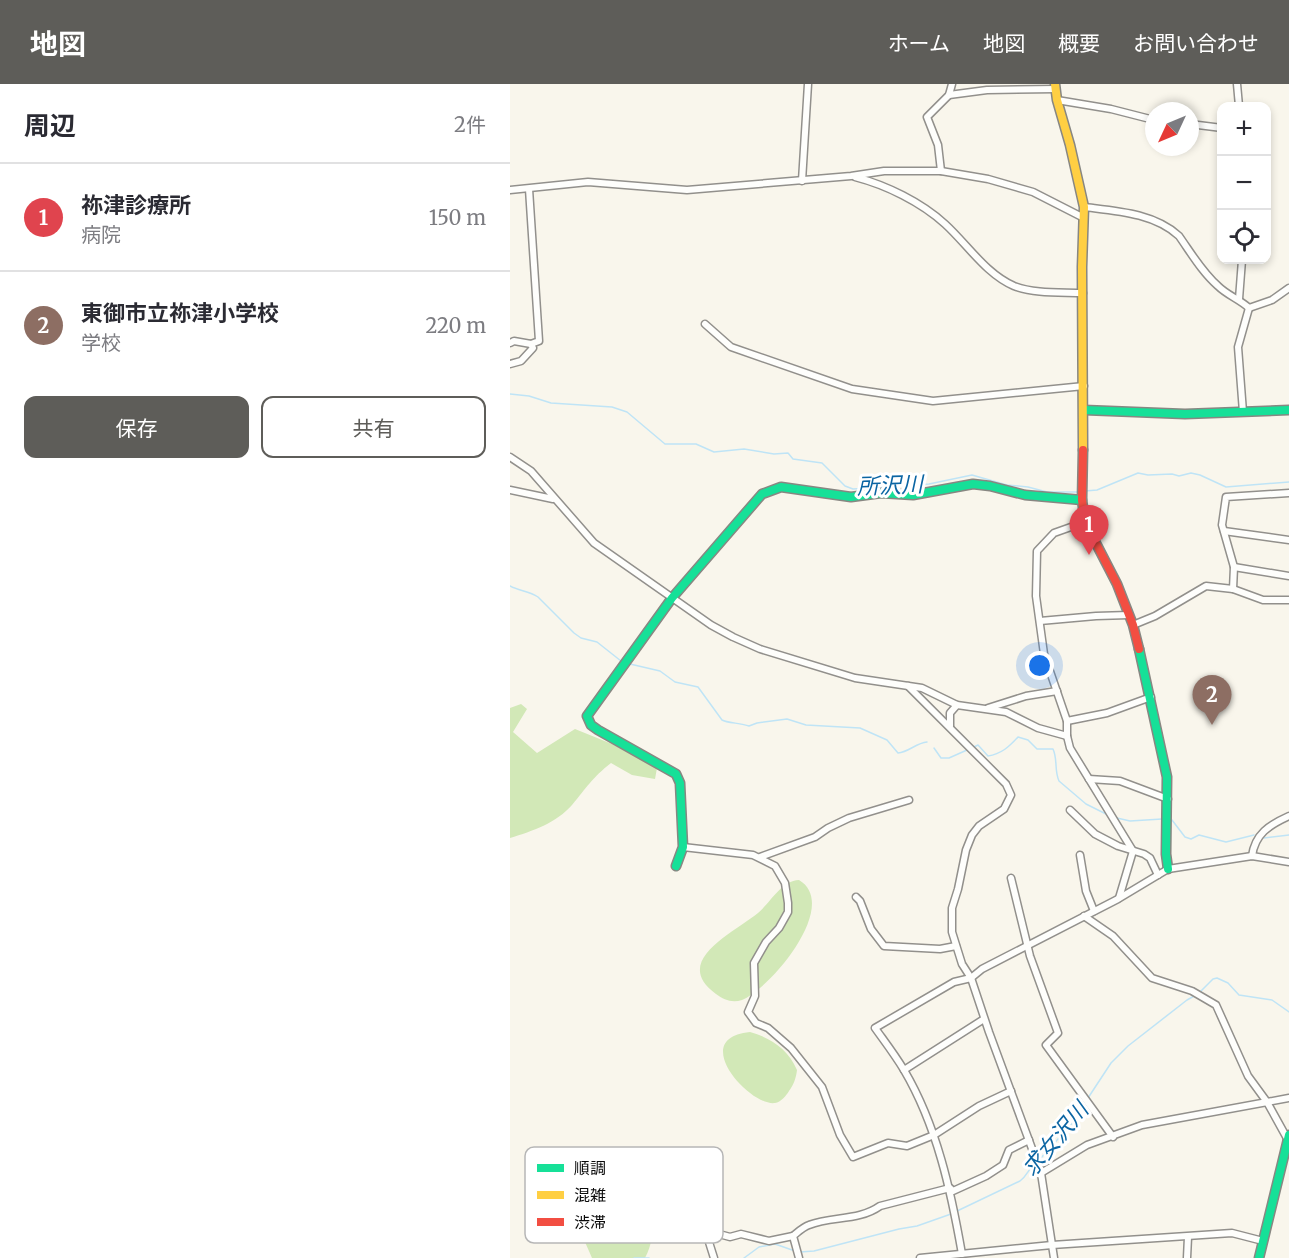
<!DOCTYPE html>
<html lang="ja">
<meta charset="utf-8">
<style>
body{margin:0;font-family:Merriweather,"Noto Sans JP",serif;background:#f2f2f3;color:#2b2b33}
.controls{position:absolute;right:18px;top:18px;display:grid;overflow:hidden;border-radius:12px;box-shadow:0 3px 9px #0003}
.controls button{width:54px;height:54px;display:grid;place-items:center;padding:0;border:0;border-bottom:2px solid #e1e1e2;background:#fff;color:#2b2b33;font:30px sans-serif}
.compass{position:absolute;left:635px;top:18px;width:54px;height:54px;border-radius:50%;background:#fff;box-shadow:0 3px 9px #0003;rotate:226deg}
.you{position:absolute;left:530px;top:582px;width:21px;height:21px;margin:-15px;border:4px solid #fff;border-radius:50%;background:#1a73e8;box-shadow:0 0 0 9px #1a73e833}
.badge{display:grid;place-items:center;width:39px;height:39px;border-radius:50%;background:#5e5d59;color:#fff;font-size:20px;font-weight:700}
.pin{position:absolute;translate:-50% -50px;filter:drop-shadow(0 2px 3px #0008)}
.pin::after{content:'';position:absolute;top:32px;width:21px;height:18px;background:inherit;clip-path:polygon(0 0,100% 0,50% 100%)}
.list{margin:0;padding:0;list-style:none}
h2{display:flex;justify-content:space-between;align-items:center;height:78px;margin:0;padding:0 24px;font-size:26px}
h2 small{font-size:20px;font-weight:400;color:#7c7c81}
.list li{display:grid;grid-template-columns:39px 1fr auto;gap:18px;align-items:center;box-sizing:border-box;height:108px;padding:0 24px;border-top:2px solid #e1e1e2}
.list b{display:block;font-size:22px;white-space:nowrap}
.list p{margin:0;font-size:20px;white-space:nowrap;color:#7c7c81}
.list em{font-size:20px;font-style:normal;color:#7c7c81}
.actions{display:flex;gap:12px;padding:18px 24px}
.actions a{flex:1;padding:14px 0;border:2px solid #5e5d59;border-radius:12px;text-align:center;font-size:21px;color:#5e5d59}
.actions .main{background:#5e5d59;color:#fff}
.icon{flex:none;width:33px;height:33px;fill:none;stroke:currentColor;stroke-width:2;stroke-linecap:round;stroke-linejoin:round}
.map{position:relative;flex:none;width:779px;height:1174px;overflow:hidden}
header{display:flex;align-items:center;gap:36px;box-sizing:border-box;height:84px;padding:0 30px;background:#5e5d59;color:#fff}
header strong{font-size:28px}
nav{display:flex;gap:33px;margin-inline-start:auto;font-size:21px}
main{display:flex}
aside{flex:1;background:#fff}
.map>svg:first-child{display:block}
.forest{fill:#d2e8b7}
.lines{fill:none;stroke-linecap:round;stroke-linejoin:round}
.stream{stroke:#bfe4f6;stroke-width:1.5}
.street-casing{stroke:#92908c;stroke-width:9}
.fast-casing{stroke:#888782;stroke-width:11}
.slow-casing{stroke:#888782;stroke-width:11}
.jam-casing{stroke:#888782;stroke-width:11}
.street{stroke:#fefefc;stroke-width:6}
.fast{stroke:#16e098;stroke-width:8}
.slow{stroke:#ffcf43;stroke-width:8}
.jam{stroke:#f24e42;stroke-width:8}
.labels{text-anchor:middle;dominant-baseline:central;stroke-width:6;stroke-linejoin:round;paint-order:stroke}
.water-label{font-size:22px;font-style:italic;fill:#0b65a3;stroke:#fff}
.key{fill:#fff;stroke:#b6b6b6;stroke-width:1.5}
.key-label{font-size:16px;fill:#0a0a0a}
</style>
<header>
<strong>地図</strong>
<nav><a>ホーム</a><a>地図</a><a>概要</a><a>お問い合わせ</a></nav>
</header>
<main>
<aside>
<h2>周辺<small>2件</small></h2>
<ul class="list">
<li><span class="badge" style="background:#e0444e">1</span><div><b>祢津診療所</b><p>病院</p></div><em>150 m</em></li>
<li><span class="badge" style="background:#8d6e63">2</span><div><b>東御市立祢津小学校</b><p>学校</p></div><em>220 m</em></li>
</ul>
<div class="actions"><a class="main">保存</a><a>共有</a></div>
</aside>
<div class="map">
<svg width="779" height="1174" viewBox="0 0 779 1174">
<rect width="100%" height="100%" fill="#f9f6ec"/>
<g class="forest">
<path d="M11 620 17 625 3 648 27 669 65 645 102 660 147 684 145 695 122 691 101 679C82 694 77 703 62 721 46 739 23 747 0 754V624Z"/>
<path d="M289 796C331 821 260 905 232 916 222 919 214 916 206 910 160 877 225 848 248 829 261 818 271 797 289 796Z"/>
<path d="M240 948C261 954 278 965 287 986 286 994 284 1000 279 1007 276 1012 271 1018 265 1019 241 1023 177 954 240 948Z"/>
<path d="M105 1127C139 1124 150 1145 135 1174H82L75 1158C81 1142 90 1134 105 1127Z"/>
</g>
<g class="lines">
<g class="stream">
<polyline points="0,310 19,312 41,319 102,323 117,328 155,360 186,360 204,368 234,365 264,370 278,369 283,375 312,379 335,402 343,405 419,400 462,391 497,401 518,403 537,408 568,408"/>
<polyline points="575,407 587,406 628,389 638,391 662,390 669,392 681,389 690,391 716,403 779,398"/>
<path d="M0 502C9 507 19 507 28 513L64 549 71 554 87 558 111 577"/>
<path d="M120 580 150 587 165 598 188 603 212 636C217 639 231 639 239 642L247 639 277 635 296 641 350 644 377 656 388 669C399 668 406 659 417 658"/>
<path d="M464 663 468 661 478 672C491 670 499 663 508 653L518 656 527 665H543C548 676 544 686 549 697L576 720 598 731"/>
<polyline points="424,664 431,674 439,674 457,666"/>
<polyline points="607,734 620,737 652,735"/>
<polyline points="662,736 675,753 681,755 689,751 716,758 744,751"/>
<polyline points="754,754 779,751"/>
<polyline points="690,908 703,895 707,894 718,899 729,911 762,916 779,928"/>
<polyline points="578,1014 601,979 618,962 677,916 686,911"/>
<polyline points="530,1075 567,1034 576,1018"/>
<path d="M445 1128 510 1097C517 1092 518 1086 524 1080"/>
<polyline points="290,1168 304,1167 389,1145 407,1142 441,1130"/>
<polyline points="124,1174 139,1174"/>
<polyline points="234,1174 249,1163 265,1160 285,1167"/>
</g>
<defs>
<g id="street">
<polyline points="727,0 729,22"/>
<polyline points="439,11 477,6 546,5"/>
<polyline points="547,16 601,25 644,36"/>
<polyline points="680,40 712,44"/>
<polyline points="431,87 428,61 417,33 439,11 442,0"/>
<path d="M345 93C376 101 411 118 435 140 457 160 476 190 504 202 525 210 550 208 573 209"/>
<polyline points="292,97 298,0"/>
<polyline points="0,106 78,98 177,106 341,92 374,87 431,87 478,95 523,108 574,134"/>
<path d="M574 123C606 127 644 129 669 152 681 169 692 188 708 202 717 211 729 215 739 224"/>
<polyline points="729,215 732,176"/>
<polyline points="739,224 762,216 779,204"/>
<polyline points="195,240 221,263 342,305 423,317 574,302"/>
<polyline points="0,259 4,257 21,260"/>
<polyline points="0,280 11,277 23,264 21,260 29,257 19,105"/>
<polyline points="733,328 728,263 739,224"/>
<polyline points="0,373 21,387 84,459 201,541 223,553 250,565 345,594 412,604 447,621 496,628 528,644 557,652"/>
<polyline points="0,406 43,415"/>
<polyline points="575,438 544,449 527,467 526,512 534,570 557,637 557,652 560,664 623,767 609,814"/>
<polyline points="714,447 779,456"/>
<polyline points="724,483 779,492"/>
<polyline points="723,505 724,483 712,441 716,413 779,409"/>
<polyline points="530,537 586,532 619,531"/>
<polyline points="623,541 645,532 696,502 723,505 753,516 779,516"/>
<polyline points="398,602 496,700 501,711 494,725 469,742 462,751 456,766 448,805 442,824 442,848 452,880 461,894 479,948 531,1089 544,1174"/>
<polyline points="478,624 516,612 547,607"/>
<polyline points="557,637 597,629 641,613"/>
<polyline points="440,642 440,629 447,621"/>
<polyline points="579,695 610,697 658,715"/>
<polyline points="560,726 585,750 608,762 634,770 640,774 648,791"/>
<polyline points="173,763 243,771 265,782 275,799 278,819 278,828 269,844 256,858 244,879 245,912 238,928 246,939 258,944 281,964 312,1003 330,1051 343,1073 378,1059 397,1062 424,1051 469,1022 501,1007"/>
<polyline points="570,771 576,807 584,827"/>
<path d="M742 772C745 750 759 741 779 732"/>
<polyline points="250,773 305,753 318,744 339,734 399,716"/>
<polyline points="501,794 520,872 548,949 536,961 603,1053"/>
<polyline points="346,813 350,817 361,845 374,862 430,865 446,862"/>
<polyline points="574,832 603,852 642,894 682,907 706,921 738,992 757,1018 778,1056"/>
<polyline points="394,986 474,935"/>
<polyline points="531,1089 577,1061 632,1041 779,1014"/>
<path d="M452 1170C441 1107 427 1042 394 986 385 971 375 958 365 944L444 898 461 894 472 885 608 815 658 785 742 772 779 778"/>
<polyline points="204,1174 198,1155 209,1150 220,1153 231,1150 259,1157 283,1152"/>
<path d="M289 1174 283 1152C288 1148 293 1143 299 1141 322 1132 349 1137 370 1122L440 1104 443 1107 476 1092 493 1081 499 1066 519 1056"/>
<polyline points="410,1174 542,1161 722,1149 753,1157"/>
<polyline points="677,1174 678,1153"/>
</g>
<g id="fast">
<polyline points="574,326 675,330 779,326"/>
<polyline points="629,565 657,693 656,770 658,785"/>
<polyline points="166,782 173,763 170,699 166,690 88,646 81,641 77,632 162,514 252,410 271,403 341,413 371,409 403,411 463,400 480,402 515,411 572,416"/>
<polyline points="749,1174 779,1051"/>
</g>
<polyline id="slow" points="545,0 547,16 560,61 574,123 572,183 573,366"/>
<polyline id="jam" points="573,366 572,416 575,438 607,500 623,541 629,565"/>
</defs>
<use href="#street" class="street-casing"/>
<use href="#fast" class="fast-casing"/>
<use href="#slow" class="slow-casing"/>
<use href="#jam" class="jam-casing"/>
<use href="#street" class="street"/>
<use href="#fast" class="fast"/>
<use href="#slow" class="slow"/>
<use href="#jam" class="jam"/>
</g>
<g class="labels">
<g class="water-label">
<text transform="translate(380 401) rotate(-2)">所沢川</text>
<text transform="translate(545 1055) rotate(-50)">求女沢川</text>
</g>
</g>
<rect x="15" y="1063" width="198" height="96" rx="9" class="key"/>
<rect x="27" y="1080" width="27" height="8" fill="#16e098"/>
<rect x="27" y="1107" width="27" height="8" fill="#ffcf43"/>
<rect x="27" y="1134" width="27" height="8" fill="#f24e42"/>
<g class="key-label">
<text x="64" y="1090">順調</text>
<text x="64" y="1117">混雑</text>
<text x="64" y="1144">渋滞</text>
</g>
</svg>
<div class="controls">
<button>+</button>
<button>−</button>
<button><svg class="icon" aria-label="locate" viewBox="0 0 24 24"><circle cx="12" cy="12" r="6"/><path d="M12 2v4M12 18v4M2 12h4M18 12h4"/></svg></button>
</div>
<svg class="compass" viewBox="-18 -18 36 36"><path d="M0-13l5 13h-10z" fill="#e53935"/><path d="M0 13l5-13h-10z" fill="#7c7c81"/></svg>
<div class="you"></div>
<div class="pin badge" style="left:579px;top:471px;background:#e0444e">1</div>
<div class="pin badge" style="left:702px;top:641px;background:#8d6e63">2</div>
</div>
</main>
